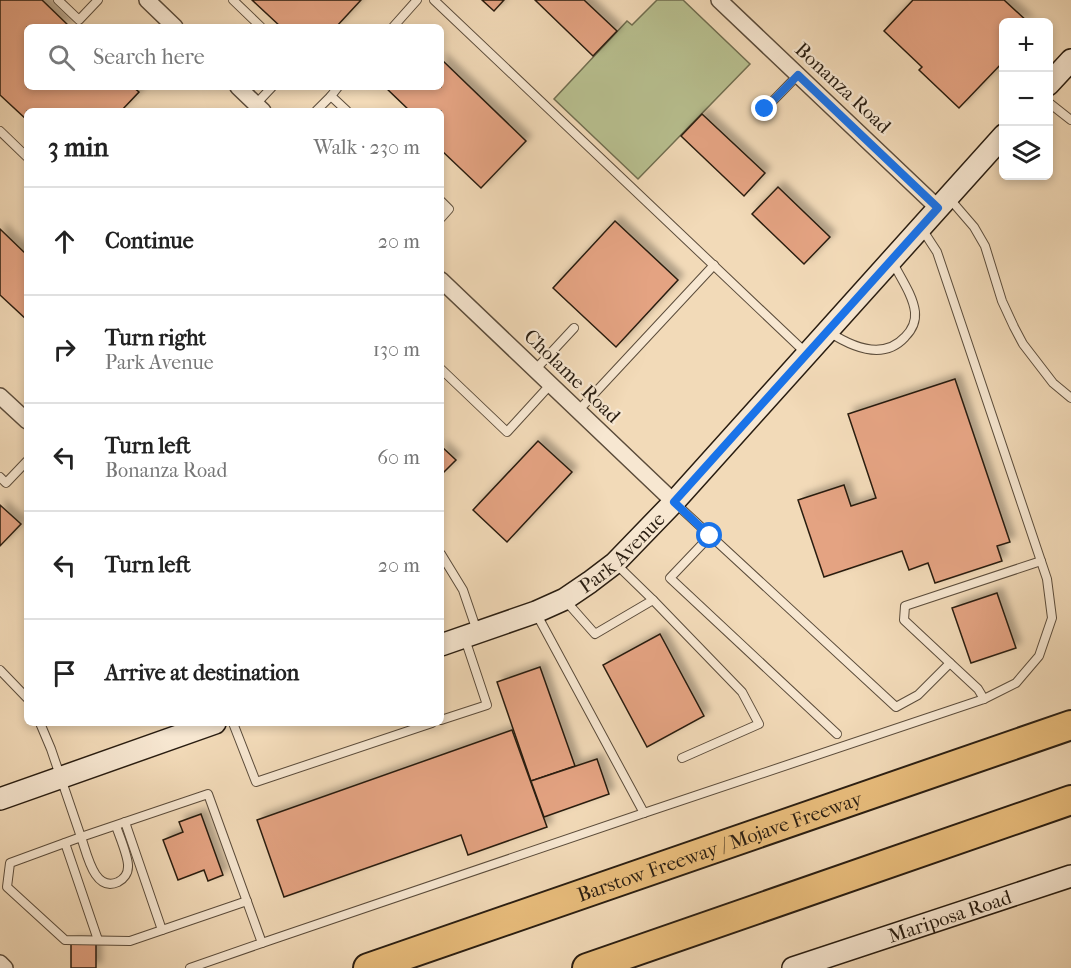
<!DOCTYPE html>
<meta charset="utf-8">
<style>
body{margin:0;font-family:"IM FELL French Canon",serif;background:#f6f6f6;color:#222}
.controls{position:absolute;right:18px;top:18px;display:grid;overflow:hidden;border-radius:9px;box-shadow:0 3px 9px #0003}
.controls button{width:54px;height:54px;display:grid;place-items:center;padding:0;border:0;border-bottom:2px solid #e0e0e0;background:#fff;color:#222;font:30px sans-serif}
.stop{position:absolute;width:18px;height:18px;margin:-14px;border:4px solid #1a73e8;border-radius:50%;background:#fff}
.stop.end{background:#1a73e8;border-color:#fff;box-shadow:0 2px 6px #0008}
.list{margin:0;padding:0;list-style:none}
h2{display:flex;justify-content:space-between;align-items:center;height:78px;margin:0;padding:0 24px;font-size:26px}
h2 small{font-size:20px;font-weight:400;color:#767676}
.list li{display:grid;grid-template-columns:39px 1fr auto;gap:18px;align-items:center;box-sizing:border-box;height:108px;padding:0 24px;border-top:2px solid #e0e0e0}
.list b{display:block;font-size:22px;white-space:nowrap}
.list p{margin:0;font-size:20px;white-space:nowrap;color:#767676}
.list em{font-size:20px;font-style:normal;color:#767676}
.icon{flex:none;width:33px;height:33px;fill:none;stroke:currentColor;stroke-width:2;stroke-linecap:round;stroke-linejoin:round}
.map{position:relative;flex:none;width:1071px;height:968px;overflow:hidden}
.search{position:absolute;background:#fff;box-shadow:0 3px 9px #0003;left:24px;top:24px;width:420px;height:66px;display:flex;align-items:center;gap:15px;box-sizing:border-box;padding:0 21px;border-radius:9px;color:#767676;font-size:22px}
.panel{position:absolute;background:#fff;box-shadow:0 3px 9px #0003;left:24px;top:108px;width:420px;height:618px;border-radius:9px}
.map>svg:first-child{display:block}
.green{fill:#b8c090;stroke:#706e50;stroke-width:1.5}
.building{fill:#e4a382;stroke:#291d11;stroke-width:1.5;filter:url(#shadow)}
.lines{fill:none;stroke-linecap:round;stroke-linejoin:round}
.lane-casing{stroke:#5b4c3b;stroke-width:10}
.street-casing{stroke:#5b4c3b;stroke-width:18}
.secondary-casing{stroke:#291d11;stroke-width:24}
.highway-casing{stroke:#291d11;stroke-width:32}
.lane{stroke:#f7e7d1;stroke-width:8}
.street{stroke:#f7e7d1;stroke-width:15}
.secondary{stroke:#f7e7d1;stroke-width:21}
.highway{stroke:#e9bd7c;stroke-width:28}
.route{stroke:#1a73e8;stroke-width:8}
.labels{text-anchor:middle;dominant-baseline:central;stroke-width:4.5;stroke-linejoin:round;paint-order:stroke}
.street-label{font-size:20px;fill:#291d11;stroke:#f7e7d1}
</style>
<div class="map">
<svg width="1071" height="968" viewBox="0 0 1071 968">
<defs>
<filter id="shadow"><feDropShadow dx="5.5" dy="-5.5" stdDeviation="3" flood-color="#0004"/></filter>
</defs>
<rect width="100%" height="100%" fill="#f2dab8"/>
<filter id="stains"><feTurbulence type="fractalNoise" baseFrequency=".00333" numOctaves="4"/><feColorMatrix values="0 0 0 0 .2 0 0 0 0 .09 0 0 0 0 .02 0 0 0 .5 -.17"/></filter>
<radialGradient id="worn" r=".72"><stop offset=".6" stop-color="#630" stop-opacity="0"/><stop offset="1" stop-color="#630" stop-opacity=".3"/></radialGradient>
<polygon class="green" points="657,0 683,0 750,64 638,179 554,99 627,21 632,25"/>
<g class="building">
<polygon points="0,0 42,0 70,27 27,27 27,87 133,87 139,92 121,111 27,111 27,120 0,95"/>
<polygon points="252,0 361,0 336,27 281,27"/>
<polygon points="482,0 504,0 494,11"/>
<polygon points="535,0 584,0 617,31 593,56"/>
<polygon points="913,0 1004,0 1028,22 1004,22 1004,61 959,108 919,70 922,67 884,31"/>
<polygon points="441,59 526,141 481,188 441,150 441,111 410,111 385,87 441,87"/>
<polygon points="702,114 765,173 744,196 681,136"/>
<polygon points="778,187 830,237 804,264 752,214"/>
<polygon points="615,221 678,280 616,347 553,288"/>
<polygon points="0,229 27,255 27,320 0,295"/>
<polygon points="955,379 1010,542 997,546 1002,561 935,583 928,563 909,570 902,551 824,577 798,500 844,485 851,506 876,498 848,414"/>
<polygon points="538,441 572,472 507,542 473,510"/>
<polygon points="441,446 456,460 441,475"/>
<polygon points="0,505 21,524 0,546"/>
<polygon points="997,593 1016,648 971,663 952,608"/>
<polygon points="660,634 704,716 647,747 603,665"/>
<polygon points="540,667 575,766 531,781 497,682"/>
<polygon points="512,730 547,827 468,855 461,835 284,897 257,820"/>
<polygon points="597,759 609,794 544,817 531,781"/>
<polygon points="201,814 223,875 208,881 204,870 178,880 163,840 183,832 179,822"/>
<rect x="71" y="943" width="25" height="25"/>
</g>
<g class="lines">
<defs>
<g id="lane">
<polyline points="58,0 79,20 98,0"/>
<polyline points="233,0 261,27"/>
<polyline points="434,0 806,353"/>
<polyline points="393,27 417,0"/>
<polyline points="338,87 331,96 347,111"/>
<polyline points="1048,102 1071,120"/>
<polyline points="256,104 272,87"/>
<polyline points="765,109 798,75"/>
<polyline points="316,111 331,96"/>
<polyline points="0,131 27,157"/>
<polyline points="949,198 974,227 985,246 1002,301 1014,327 1023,344 1053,383 1071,398"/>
<polyline points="441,201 449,209 441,218"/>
<path d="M829 332C852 347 883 361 905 337 912 330 916 322 915 312 913 295 900 277 892 261"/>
<polyline points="441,369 507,432 550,385"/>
<polyline points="535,370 574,328"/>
<polyline points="578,411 714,265"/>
<polyline points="0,477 6,483 27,461"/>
<polyline points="675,503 896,707 918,695 950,663 978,689 984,699"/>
<polyline points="710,536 670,578 837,734"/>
<polyline points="441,554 463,590 477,631"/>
<polyline points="565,600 595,634 653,600 616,564"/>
<polyline points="653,600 742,692 759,724 682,758"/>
<polyline points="536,613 644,813"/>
<polyline points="950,663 904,620 905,606 1041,561"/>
<polyline points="0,670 27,698"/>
<polyline points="441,720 487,705 465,639"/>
<polyline points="40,723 51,749 81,837 208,794 262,943 190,968"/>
<polyline points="233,723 256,782 432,723"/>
<polyline points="125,822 162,930"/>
<path d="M116 826C119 835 129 858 128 867 128 873 124 879 118 882 94 893 87 853 81 837L10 863 7 887 65 940 130 941 247 901"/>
<polyline points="65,843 98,940"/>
<polyline points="262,943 644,813 984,699 1016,683 1039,656 1052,618 1047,579 937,252 922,229"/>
</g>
<g id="street">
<polyline points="147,0 175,27"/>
<polyline points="719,0 938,208"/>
<polyline points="238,87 263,111"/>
<polyline points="441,280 674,502"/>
<polyline points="0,396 27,421"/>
<polyline points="0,963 5,968"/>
</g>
<g id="secondary">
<polyline points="1048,85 1071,60"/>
<path id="s1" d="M441 645 536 612 565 599 590 582 615 563 674 502 1004 135"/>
<polyline points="0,799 215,723"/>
<path id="s2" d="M793 968 1071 876"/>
</g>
<g id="highway">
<path id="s3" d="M368 968 1071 725"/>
<polyline points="587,968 1071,800"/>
</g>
</defs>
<use href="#lane" class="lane-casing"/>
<use href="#street" class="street-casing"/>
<use href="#secondary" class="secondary-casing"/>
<use href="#highway" class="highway-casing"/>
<use href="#lane" class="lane"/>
<use href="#street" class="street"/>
<use href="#secondary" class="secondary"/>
<use href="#highway" class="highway"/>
</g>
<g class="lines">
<polyline class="route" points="710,536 674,502 938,208 798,75 765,109"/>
</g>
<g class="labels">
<g class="street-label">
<text transform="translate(843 88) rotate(43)">Bonanza Road</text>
<text transform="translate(572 376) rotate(44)">Cholame Road</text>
<text stroke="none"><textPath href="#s1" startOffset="206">Park Avenue</textPath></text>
<text stroke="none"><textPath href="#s3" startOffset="372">Barstow Freeway / Mojave Freeway</textPath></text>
<text stroke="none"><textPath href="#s2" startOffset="165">Mariposa Road</textPath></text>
</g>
</g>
<rect width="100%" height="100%" filter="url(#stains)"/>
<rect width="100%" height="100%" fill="url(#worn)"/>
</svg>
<div class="controls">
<button>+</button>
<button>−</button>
<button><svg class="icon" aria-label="layers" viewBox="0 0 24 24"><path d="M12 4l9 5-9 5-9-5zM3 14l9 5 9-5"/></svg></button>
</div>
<div class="stop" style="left:710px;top:536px"></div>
<div class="stop end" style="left:765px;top:109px"></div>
<div class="search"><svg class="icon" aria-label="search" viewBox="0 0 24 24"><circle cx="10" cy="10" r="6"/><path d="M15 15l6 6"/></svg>Search here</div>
<section class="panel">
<h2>3 min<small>Walk · 230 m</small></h2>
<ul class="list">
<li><svg class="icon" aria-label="ahead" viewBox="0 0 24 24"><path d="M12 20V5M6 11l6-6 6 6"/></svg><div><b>Continue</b></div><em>20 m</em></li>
<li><svg class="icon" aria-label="right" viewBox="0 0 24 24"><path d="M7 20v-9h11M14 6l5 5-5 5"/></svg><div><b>Turn right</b><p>Park Avenue</p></div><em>130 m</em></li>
<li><svg class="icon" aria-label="left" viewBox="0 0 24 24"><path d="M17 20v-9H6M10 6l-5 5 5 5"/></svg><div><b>Turn left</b><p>Bonanza Road</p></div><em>60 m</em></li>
<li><svg class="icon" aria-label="left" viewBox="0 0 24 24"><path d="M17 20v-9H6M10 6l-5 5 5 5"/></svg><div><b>Turn left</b></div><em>20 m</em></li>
<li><svg class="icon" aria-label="arrive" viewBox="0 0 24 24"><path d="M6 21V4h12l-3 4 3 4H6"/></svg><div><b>Arrive at destination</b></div></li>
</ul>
</section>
</div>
